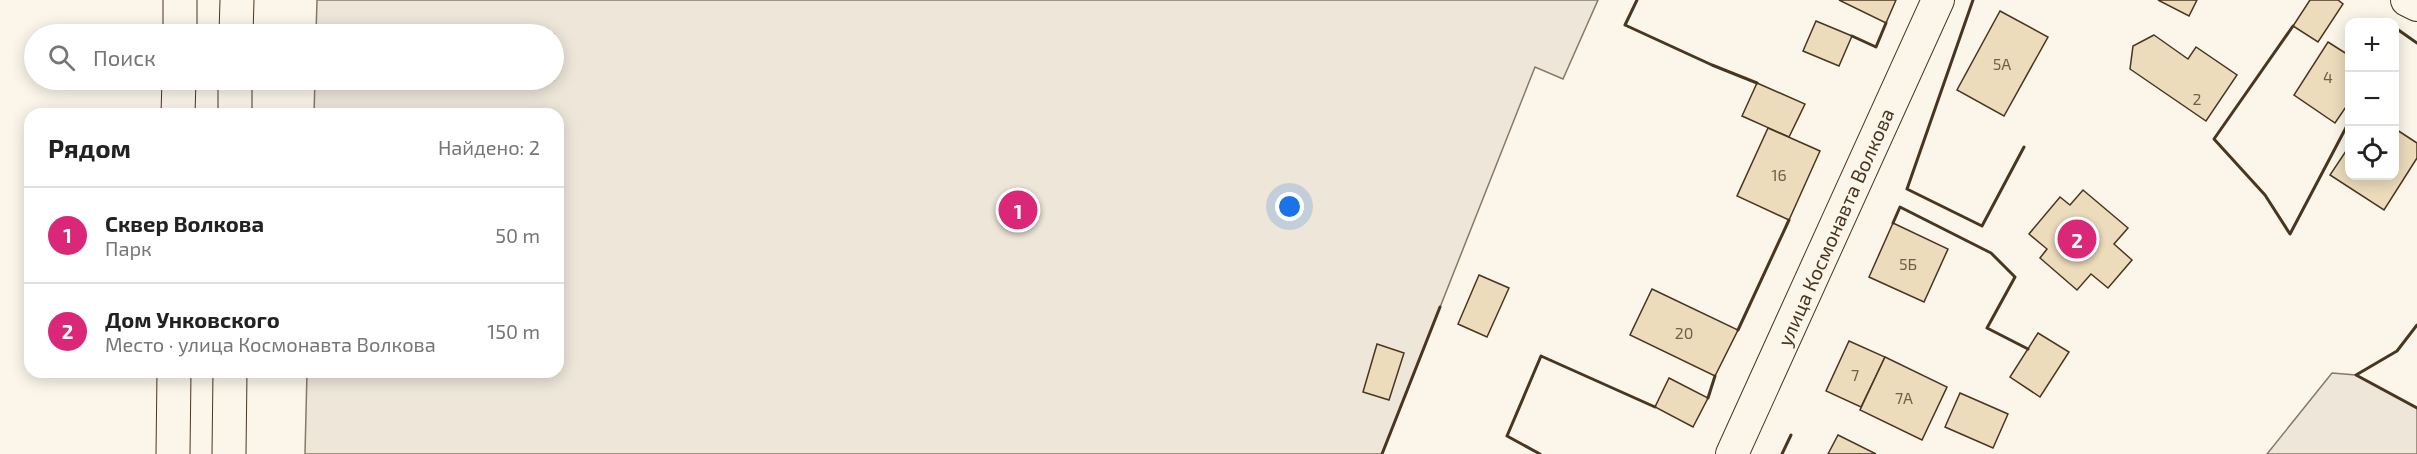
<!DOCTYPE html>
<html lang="ru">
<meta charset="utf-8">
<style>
body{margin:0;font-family:"Exo 2",sans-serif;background:#f2f2f2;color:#222}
.controls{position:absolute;right:18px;top:18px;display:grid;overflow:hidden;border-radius:12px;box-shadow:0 3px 15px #0003}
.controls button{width:54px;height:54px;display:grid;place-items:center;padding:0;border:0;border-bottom:2px solid #e0e0e0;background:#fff;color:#222;font:30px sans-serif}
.you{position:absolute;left:1290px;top:207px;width:21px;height:21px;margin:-15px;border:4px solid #fff;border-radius:50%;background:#1a73e8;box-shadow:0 0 0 9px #1a73e833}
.badge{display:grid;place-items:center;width:39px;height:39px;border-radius:50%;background:#db2777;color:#fff;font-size:20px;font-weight:700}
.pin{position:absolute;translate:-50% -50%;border:3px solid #fff;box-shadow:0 2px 6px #0006}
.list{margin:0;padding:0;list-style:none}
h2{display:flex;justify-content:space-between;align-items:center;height:78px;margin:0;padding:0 24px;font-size:26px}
h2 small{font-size:20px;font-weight:400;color:#767676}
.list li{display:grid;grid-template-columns:39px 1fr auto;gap:18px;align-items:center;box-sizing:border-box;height:96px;padding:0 24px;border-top:2px solid #e0e0e0}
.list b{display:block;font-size:22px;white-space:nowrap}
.list p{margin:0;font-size:20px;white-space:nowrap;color:#767676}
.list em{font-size:20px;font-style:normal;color:#767676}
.icon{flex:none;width:33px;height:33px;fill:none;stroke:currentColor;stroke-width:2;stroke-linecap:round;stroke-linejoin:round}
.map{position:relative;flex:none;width:2417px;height:454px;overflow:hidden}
.search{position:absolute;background:#fff;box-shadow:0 3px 15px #0003;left:24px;top:24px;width:540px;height:66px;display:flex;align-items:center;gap:15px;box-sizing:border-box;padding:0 21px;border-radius:33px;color:#767676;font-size:22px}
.panel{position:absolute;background:#fff;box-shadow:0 3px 15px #0003;left:24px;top:108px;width:540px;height:270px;border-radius:18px}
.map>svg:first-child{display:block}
.green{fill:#ede6d9;stroke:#887966;stroke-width:1.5}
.building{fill:#ecdcbc;stroke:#4a3520;stroke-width:1.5}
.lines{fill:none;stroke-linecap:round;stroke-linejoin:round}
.minor-casing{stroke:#4a3520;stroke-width:34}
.primary-casing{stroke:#4a3520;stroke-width:35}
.minor{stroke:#fbf6e9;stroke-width:32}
.primary{stroke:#fbf6e9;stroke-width:33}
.wall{stroke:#4a3520;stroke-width:3}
.labels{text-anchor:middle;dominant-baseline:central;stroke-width:4.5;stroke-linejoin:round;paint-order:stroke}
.number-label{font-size:16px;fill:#725f47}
.street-label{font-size:20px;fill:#4a3520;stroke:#fbf6e9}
</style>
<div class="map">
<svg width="2417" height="454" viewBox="0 0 2417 454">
<rect width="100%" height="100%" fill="#fbf6e9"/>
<g class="green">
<polygon points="317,0 1598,0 1563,79 1535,67 1382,454 305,454 307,372 558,372 558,114 314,114 315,80 554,80 554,34 316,34"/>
<polygon points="2332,373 2356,375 2417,408 2417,454 2267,454"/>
</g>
<g class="building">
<polygon points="1839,0 1896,0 1886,23"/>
<polygon points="2158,0 2197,0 2189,16"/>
<polygon points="2310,0 2338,0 2343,4 2318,42 2293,26"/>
<polygon points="2000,11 2048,37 2004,116 1957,90"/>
<polygon points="1816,21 1852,36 1839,66 1803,51"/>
<polygon points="2154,35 2188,59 2196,47 2237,75 2206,121 2130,69 2133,46"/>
<polygon points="2328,42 2350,56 2350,101 2335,123 2294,95"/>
<polygon points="1757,83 1805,104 1789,137 1742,116"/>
<polygon points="1768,128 1820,151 1789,220 1737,196"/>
<polygon points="2394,128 2417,143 2417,158 2384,210 2330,175 2350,145 2350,176 2394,176"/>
<polygon points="2083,190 2128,228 2114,244 2132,260 2108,288 2091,274 2077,290 2040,258 2047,249 2029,234 2060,197 2070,205"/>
<polygon points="1893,223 1948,249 1924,302 1869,277"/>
<polygon points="1479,275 1509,288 1487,337 1458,324"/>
<polygon points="1652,289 1738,330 1715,376 1630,335"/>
<polygon points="2038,333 2069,352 2040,397 2010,377"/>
<polygon points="1849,341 1885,357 1861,407 1826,391"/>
<polygon points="1377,344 1404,353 1389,400 1363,392"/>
<polygon points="1885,357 1947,387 1922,440 1860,410"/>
<polygon points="1669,378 1708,398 1693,427 1655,407"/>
<polygon points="1960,393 2008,414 1993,448 1945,427"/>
<polygon points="1838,435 1876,454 1828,454"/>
</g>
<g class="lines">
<defs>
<g id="minor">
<polyline points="2407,0 2417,5"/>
<polyline points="1732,454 1938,0"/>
</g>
<g id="primary">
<polyline points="180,34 180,0"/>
<polyline points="236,34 237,0"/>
<polyline points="178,114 179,80"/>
<polyline points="235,114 235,80"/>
<polyline points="173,454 174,372"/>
<polyline points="229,454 230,372"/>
</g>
</defs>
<use href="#minor" class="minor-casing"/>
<use href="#primary" class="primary-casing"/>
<use href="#minor" class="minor"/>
<use href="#primary" class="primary"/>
<g class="wall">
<polyline points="1637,0 1625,25 1712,65 1757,83"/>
<polyline points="1973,0 1907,189 1982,226 2024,147"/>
<polyline points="2293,26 2214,139 2265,195 2290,234 2350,120"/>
<polyline points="2394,33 2397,29 2417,43"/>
<polyline points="1852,36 1876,47 1886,23"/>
<polyline points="1893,223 1900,207 1991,253 2015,277 1987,328 2028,349"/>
<polyline points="2417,325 2397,351 2356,375 2417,408"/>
<polyline points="1738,330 1789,220"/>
<polyline points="1708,398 1715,376"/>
<polyline points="1382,454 1440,307"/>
<polyline points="1540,454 1507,436 1541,356 1655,407"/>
<polyline points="1782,454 1791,435"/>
</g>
</g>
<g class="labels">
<g class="number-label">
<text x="2002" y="63">5А</text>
<text x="2328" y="76">4</text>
<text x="2197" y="98">2</text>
<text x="1779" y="174">16</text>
<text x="1908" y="263">5Б</text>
<text x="1684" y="332">20</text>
<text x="1855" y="374">7</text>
<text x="1904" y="397">7А</text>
</g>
<g class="street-label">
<text transform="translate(1835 227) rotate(-66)">улица Космонавта Волкова</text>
</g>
</g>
</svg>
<div class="controls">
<button>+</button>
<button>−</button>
<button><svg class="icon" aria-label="locate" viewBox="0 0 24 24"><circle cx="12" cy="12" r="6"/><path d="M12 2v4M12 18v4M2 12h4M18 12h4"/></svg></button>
</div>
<div class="you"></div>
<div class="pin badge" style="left:1018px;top:210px">1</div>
<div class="pin badge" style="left:2077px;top:239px">2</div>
<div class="search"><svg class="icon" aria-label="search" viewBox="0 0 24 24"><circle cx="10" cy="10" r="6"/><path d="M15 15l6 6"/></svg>Поиск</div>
<section class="panel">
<h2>Рядом<small>Найдено: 2</small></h2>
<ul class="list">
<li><span class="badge">1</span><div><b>Сквер Волкова</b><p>Парк</p></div><em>50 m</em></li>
<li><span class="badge">2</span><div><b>Дом Унковского</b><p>Место · улица Космонавта Волкова</p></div><em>150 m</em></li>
</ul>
</section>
</div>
